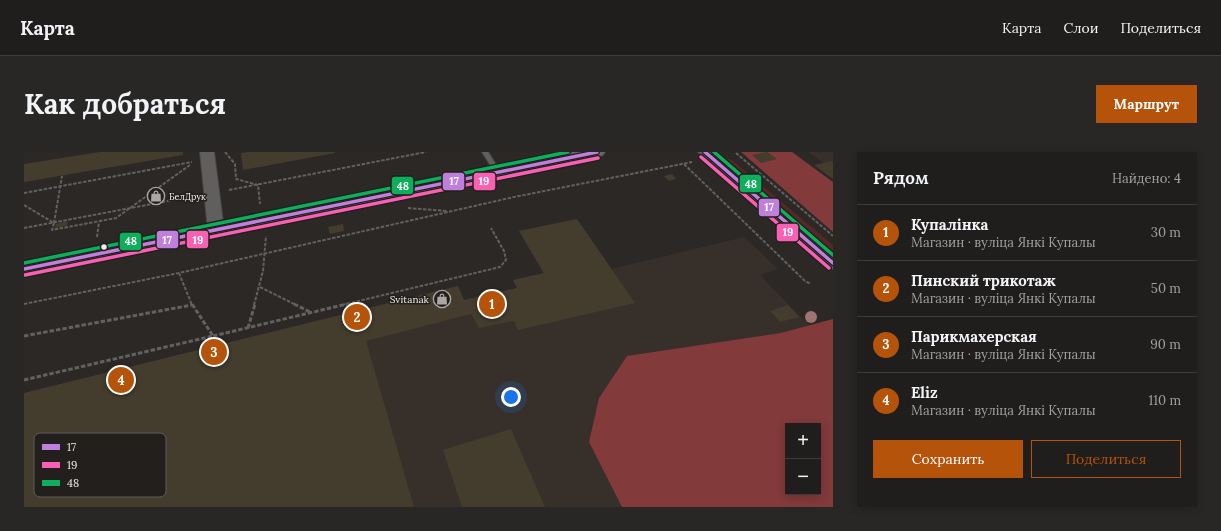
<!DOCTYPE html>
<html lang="ru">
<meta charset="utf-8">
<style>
body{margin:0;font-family:Lora,serif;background:#282725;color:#f1f3f6}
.controls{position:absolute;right:12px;bottom:12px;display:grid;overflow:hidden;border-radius:0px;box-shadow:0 2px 10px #0003}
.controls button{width:36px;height:36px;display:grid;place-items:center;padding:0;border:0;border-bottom:1px solid #3d3c3b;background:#201e1c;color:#f1f3f6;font:20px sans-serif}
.you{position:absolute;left:487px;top:245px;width:14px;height:14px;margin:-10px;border:3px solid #fff;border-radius:50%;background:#1a73e8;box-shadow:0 0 0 6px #1a73e833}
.badge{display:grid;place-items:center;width:26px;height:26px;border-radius:50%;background:#b45309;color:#fff;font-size:13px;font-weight:700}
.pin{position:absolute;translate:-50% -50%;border:2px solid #fff;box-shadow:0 1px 4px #0006}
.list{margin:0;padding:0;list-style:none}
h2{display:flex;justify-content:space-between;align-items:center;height:52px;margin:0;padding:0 16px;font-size:17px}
h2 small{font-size:13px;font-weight:400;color:#a2a2a3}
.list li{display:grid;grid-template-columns:26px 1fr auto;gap:12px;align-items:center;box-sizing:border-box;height:56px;padding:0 16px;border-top:1px solid #3d3c3b}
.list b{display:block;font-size:15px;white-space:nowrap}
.list p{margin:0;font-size:13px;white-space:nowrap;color:#a2a2a3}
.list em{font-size:13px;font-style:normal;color:#a2a2a3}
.actions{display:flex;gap:8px;padding:12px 16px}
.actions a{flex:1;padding:9px 0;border:1px solid #b45309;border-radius:0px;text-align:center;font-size:14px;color:#b45309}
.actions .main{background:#b45309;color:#fff}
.map{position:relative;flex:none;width:809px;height:355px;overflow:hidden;border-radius:0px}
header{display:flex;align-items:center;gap:24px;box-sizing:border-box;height:56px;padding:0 20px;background:#201e1c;border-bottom:1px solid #3d3c3b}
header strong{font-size:19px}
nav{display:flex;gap:22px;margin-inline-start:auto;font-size:14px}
.intro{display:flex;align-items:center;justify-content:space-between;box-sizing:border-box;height:96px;padding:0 24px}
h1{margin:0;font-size:28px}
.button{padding:10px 18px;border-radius:0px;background:#b45309;color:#fff;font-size:14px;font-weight:700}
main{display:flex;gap:24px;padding:0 24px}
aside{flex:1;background:#201e1c;border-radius:0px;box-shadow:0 2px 10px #0003}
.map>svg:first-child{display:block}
.built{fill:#372f29;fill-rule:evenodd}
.green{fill:#572728}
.forest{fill:#833a3b;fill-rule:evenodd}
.building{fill:#443d2e}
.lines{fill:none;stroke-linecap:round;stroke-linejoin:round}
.service-casing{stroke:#484544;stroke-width:2}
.minor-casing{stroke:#484544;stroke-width:2}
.primary-casing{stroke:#484544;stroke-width:2}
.path-far1{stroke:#626160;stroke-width:2;stroke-dasharray:3.5 1.5;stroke-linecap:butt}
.path{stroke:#626160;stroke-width:3;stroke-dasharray:4.5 2;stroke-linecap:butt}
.service{fill:#615f5e;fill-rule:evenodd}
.minor{fill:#615f5e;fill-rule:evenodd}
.primary{fill:#6c6662;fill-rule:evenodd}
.bus-1-casing{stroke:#221f1c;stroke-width:6}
.bus-2-casing{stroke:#221f1c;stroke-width:6}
.bus-3-casing{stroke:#221f1c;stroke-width:6}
.bus-1{stroke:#c07fdc;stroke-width:3.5}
.bus-2{stroke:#f860b3;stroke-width:3.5}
.bus-3{stroke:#0daf5c;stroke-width:3.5}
.tree{fill:#9d7471}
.bus-dot{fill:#efecea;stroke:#221f1c;stroke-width:1.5}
.labels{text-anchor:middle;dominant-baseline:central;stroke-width:3;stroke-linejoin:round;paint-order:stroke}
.far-poi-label{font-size:9px;fill:#efecea;stroke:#221f1c;text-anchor:start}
.poi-label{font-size:10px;fill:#efecea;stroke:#221f1c;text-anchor:end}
.key{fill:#221f1c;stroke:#605c5a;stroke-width:1}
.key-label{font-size:11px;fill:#efecea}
.line-badge{stroke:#221f1c;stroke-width:1.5}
.badge-label{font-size:11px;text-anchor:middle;font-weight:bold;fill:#fff}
</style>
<header>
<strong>Карта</strong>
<nav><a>Карта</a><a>Слои</a><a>Поделиться</a></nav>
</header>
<div class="intro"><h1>Как добраться</h1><a class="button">Маршрут</a></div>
<main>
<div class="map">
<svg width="809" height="355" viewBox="0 0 809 355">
<rect width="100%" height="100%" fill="#2b2826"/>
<g class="built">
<polygon points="784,0 809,0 809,27 790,13 799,11"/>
<path d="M553 67 587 117 720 85 754 117 736 123 785 173 809 167V355H0V241L434 134 440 148 493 136 489 128 519 121 495 79ZM764 274H794V340H764Z"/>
</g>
<polygon class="green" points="702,6 708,8 809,93 809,101"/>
<g class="forest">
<polygon points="717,0 768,0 809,30 809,80"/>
<path d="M809 167V355H598L565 290 575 246 603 204 757 181ZM764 274H794V340H764Z"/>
</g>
<g class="building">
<polygon points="76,0 159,0 159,3 0,30 0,12"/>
<polygon points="224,0 311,0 311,1 219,18 217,1"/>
<polygon points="743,0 753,7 737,11 728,3"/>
<polygon points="809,9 809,27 790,13 800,11"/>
<polygon points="648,22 652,27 645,29 640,24"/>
<polygon points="139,40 139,47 125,49 125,42"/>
<polygon points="553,67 611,151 494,178 490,169 455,176 447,162 342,189 390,355 0,355 0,241 434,134 440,148 493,136 489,128 520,121 495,79"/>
<polygon points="44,69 43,74 31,76 32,72"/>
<polygon points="319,72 320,79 306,82 304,75"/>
<polygon points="764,153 775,165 756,170 746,159"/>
<polygon points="487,277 521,355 438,355 419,298"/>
</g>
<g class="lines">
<defs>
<polygon id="service" points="458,0 464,0 477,21 476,22 472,22"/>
<g id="minor">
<polygon points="176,0 190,0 200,78 197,82 192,83 187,82 184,78"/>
<polygon points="674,0 689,0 809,102 809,117 803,115"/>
</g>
<polygon id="primary" points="550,0 581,0 579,3 573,5 0,124 0,110"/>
</defs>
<use href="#service" class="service-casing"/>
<use href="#minor" class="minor-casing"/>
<use href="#primary" class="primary-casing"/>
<g class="path-far1">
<polyline points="201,0 211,12 212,27 234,33 236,52"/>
<polyline points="712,1 809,84"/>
<polyline points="660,12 781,129 787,132"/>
<polyline points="205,38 402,0"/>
<polyline points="0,41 168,10"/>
<polyline points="0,53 30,71 28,78 92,66 166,13"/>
<polyline points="384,56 423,59"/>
<polyline points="30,71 38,24"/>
<polyline points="0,76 171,44"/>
<polyline points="73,85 75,70"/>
<polyline points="155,121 168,153"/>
<polyline points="236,135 272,153"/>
<polyline points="0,152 155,121 490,45 668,10"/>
<polyline points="230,153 239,119 242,84"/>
<polyline points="318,153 476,115 482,108 480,99 467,76"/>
</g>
<g class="path">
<polyline points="270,152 286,160"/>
<polyline points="224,176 231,152"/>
<polyline points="0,184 168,153"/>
<polyline points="189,184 323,152"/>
<polyline points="0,228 189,184 168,152"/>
</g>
<use href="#service" class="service"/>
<use href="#minor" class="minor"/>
<use href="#primary" class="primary"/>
<defs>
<g id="bus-1">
<polyline points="681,0 809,111"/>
<polyline points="0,117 573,0"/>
</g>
<g id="bus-2">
<polyline points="677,5 805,116"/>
<polyline points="1,123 574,6"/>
</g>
<g id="bus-3">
<polyline points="690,0 809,103"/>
<polyline points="0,111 544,0"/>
</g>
</defs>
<use href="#bus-1" class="bus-1-casing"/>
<use href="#bus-2" class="bus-2-casing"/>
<use href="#bus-3" class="bus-3-casing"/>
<use href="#bus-1" class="bus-1"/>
<use href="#bus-2" class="bus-2"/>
<use href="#bus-3" class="bus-3"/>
</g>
<circle class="tree" cx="787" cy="165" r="6"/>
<defs>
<symbol id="shop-ring" viewBox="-11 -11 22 22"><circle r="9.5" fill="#221f1c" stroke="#aaa7a5" stroke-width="1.5"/><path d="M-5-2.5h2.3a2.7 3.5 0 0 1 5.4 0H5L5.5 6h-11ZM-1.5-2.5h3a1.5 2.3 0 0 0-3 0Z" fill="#aaa7a5"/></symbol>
</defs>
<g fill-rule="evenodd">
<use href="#shop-ring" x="122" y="34" width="20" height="20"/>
<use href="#shop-ring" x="408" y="137" width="20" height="20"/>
</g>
<circle class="bus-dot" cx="80" cy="95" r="3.5"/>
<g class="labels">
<g class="far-poi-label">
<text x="145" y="44">БелДрук</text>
</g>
<g class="poi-label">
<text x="405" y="147">Svitanak</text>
</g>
</g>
<rect x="10" y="281" width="132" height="64" rx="6" class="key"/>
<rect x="18" y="292" width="18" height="6" fill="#c07fdc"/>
<rect x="18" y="310" width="18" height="6" fill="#f860b3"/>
<rect x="18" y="328" width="18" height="6" fill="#0daf5c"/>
<g class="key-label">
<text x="43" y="299">17</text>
<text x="43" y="317">19</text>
<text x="43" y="335">48</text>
</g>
<g class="line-badge">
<rect x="449" y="20" width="23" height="19" rx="4" fill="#f860b3"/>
<rect x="418" y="20" width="23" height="19" rx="4" fill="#c07fdc"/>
<rect x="715" y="22" width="23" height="19" rx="4" fill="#0daf5c"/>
<rect x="367" y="24" width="23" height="19" rx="4" fill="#0daf5c"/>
<rect x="734" y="46" width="22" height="19" rx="4" fill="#c07fdc"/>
<rect x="752" y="71" width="23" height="19" rx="4" fill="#f860b3"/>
<rect x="162" y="78" width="23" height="19" rx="4" fill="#f860b3"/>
<rect x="132" y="78" width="23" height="19" rx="4" fill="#c07fdc"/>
<rect x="95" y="80" width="23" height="19" rx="4" fill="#0daf5c"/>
</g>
<g class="badge-label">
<text x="460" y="33">19</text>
<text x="430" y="33">17</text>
<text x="727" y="36">48</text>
<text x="379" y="38">48</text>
<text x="745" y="59">17</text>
<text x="764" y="84">19</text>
<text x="174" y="92">19</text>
<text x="143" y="92">17</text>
<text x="107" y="93">48</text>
</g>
</svg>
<div class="controls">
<button>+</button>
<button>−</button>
</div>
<div class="you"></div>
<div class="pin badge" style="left:468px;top:152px">1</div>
<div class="pin badge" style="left:333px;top:165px">2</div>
<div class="pin badge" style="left:190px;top:200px">3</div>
<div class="pin badge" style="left:97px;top:228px">4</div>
</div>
<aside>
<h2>Рядом<small>Найдено: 4</small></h2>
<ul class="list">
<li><span class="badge">1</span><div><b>Купалінка</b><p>Магазин · вуліца Янкі Купалы</p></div><em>30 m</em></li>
<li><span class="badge">2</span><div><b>Пинский трикотаж</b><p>Магазин · вуліца Янкі Купалы</p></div><em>50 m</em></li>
<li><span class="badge">3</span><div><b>Парикмахерская</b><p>Магазин · вуліца Янкі Купалы</p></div><em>90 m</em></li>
<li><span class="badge">4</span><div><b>Eliz</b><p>Магазин · вуліца Янкі Купалы</p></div><em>110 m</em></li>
</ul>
<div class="actions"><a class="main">Сохранить</a><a>Поделиться</a></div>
</aside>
</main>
